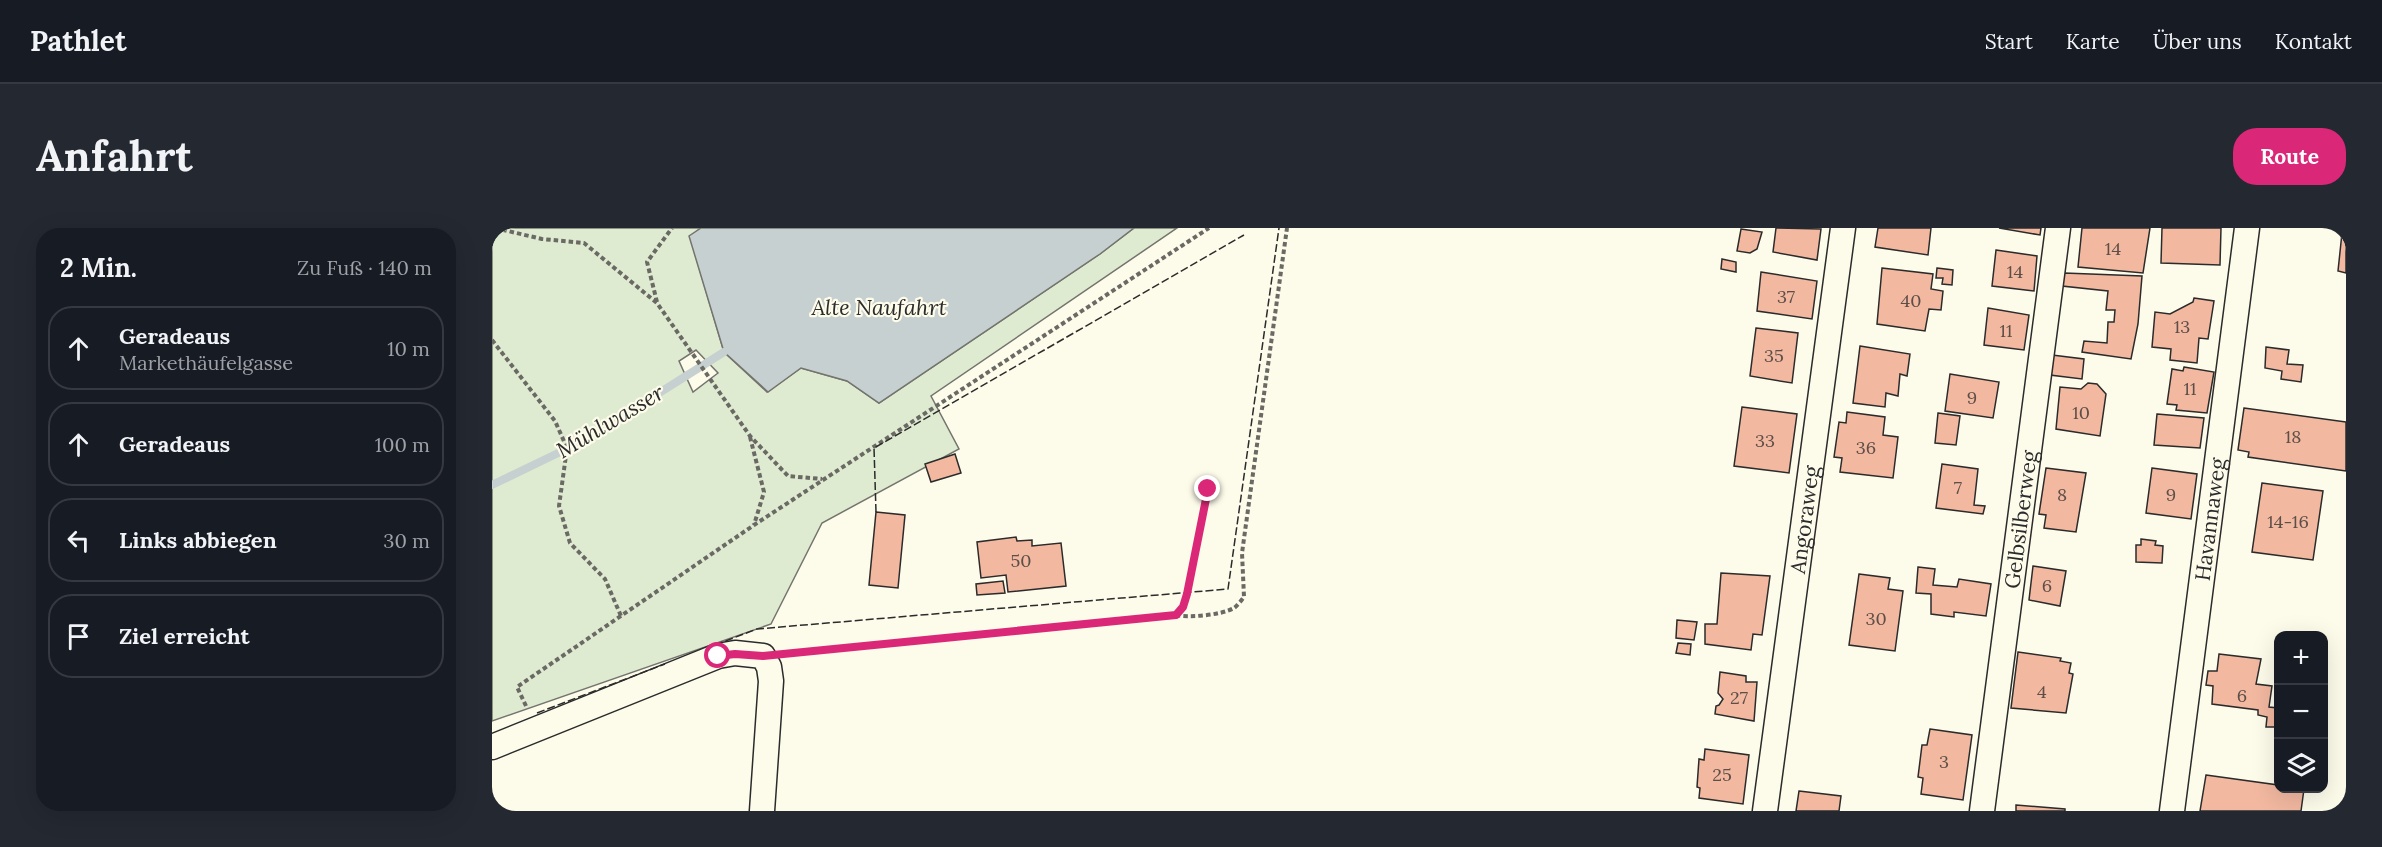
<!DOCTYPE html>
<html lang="de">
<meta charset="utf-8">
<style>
body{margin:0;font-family:Lora,serif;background:#242831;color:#f1f3f6}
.controls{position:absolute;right:18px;bottom:18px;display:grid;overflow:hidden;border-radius:12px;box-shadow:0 6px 24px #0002}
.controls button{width:54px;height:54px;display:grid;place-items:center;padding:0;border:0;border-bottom:2px solid #363941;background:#171b24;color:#f1f3f6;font:30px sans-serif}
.stop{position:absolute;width:18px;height:18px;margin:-14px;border:4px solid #db2777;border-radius:50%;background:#fff}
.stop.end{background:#db2777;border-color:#fff;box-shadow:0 2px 6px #0008}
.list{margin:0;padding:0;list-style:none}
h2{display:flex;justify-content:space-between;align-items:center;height:78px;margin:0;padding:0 24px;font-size:26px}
h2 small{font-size:20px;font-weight:400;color:#9ea1a6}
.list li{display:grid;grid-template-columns:39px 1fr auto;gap:18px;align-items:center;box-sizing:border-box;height:84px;margin:0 12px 12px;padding:0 12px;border:2px solid #363941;border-radius:24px}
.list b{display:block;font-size:22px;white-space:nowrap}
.list p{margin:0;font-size:20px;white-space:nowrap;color:#9ea1a6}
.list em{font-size:20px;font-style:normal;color:#9ea1a6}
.icon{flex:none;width:33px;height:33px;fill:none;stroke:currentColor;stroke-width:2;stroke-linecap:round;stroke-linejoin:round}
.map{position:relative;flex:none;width:1854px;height:583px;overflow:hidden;border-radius:24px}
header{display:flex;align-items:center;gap:36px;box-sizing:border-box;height:84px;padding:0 30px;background:#171b24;border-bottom:2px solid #363941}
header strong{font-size:28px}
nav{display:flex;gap:33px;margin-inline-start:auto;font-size:21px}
.intro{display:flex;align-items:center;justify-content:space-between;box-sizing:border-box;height:144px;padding:0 36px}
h1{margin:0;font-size:42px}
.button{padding:15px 27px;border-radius:24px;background:#db2777;color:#fff;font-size:21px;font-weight:700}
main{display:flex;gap:36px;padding:0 36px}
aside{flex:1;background:#171b24;border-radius:24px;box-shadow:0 6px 24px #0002}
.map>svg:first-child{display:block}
.green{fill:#deebd1;stroke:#74746e;stroke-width:1.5;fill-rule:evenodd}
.water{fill:#c7d0d0;stroke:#74746e;stroke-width:1.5}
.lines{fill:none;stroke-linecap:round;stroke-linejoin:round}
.stream{stroke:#c7d0d0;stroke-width:8}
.building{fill:#f2b8a0;stroke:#2b2b2b;stroke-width:1.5}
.street-casing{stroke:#2b2b2b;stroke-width:27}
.path{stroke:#6a6964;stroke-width:4;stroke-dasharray:4.5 3;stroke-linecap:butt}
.street{stroke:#fdfbea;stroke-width:24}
.fence{stroke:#2b2b2b;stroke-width:1.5;stroke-dasharray:8 3;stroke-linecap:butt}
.route{stroke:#db2777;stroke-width:8}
.labels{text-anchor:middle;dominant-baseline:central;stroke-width:4.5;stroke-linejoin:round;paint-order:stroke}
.number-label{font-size:18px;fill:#5d4e48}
.street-label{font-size:21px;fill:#2b2b2b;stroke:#fdfbea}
.water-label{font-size:22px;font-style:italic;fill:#2b2b2b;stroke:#fdfbea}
</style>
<header>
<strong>Pathlet</strong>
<nav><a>Start</a><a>Karte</a><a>Über uns</a><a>Kontakt</a></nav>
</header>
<div class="intro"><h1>Anfahrt</h1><a class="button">Route</a></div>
<main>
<aside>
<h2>2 Min.<small>Zu Fuß · 140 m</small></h2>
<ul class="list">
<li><svg class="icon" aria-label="ahead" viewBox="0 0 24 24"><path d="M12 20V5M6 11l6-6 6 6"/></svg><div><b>Geradeaus</b><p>Markethäufelgasse</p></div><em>10 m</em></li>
<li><svg class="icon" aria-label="ahead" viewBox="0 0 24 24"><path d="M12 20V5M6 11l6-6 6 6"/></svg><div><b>Geradeaus</b></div><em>100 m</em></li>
<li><svg class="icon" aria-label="left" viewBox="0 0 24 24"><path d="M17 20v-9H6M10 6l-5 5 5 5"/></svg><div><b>Links abbiegen</b></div><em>30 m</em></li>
<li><svg class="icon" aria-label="arrive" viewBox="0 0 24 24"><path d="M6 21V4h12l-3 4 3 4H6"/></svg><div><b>Ziel erreicht</b></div></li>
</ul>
</aside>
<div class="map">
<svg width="1854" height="583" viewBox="0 0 1854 583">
<rect width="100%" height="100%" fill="#fdfbea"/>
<path class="green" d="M0 0H209L198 9 232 124 275 164 309 140 355 153 387 175 608 26 642 0H685L439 168 467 221 330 295 279 396 0 493ZM204 122 226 145 201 164 187 133Z"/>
<polygon class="water" points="209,0 642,0 608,26 387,175 355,153 309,140 276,164 232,124 197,8"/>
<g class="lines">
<polyline class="stream" points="0,257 91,213 232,124"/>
</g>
<g class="building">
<polygon points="1284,0 1329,1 1325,32 1281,24"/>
<polygon points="1386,0 1439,0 1436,27 1383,19"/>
<polygon points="1507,0 1549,0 1548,7"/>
<polygon points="1590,0 1658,0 1651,45 1586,39"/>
<polygon points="1670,0 1729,0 1728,37 1669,35"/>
<polygon points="1249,1 1270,4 1265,21 1258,25 1245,23"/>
<polygon points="1850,5 1854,6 1854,45 1846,43"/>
<polygon points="1504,22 1545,28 1542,63 1500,58"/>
<polygon points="1230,31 1244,34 1244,44 1229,41"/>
<polygon points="1390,40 1441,46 1439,61 1451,63 1449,82 1437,81 1433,103 1385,96"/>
<polygon points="1445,40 1461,42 1460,57 1450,56 1451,50 1444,50"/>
<polygon points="1269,44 1325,53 1320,91 1265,83"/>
<polygon points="1572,45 1650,48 1646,96 1639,131 1590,124 1592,113 1615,115 1616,94 1622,94 1623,82 1614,82 1616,63 1570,58"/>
<polygon points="1702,70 1722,73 1716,111 1707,110 1705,135 1678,132 1679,121 1660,119 1663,84 1678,86 1701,74"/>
<polygon points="1496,80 1537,87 1532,122 1492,117"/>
<polygon points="1264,100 1306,105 1300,155 1258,148"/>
<polygon points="1368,118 1418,126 1415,148 1408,146 1406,168 1394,165 1393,179 1361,175"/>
<polygon points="1774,119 1797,122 1795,136 1811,137 1809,154 1789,151 1790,143 1773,140"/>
<polygon points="1560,127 1592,131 1590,151 1558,147"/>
<polygon points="1692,139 1722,144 1715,185 1684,182 1685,177 1675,176 1680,141 1691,143"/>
<polygon points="1458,146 1507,154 1501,190 1453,183"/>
<polygon points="1596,155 1605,156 1614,166 1608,208 1564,201 1568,159 1589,161"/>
<polygon points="1250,179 1305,186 1297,245 1242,238"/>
<polygon points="1752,180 1854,194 1854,243 1756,229 1757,224 1746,222"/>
<polygon points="1355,184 1393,189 1391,207 1406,209 1401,250 1348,244 1350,230 1342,229 1347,194 1354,195"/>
<polygon points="1446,185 1468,188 1464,217 1443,215"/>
<polygon points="1665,186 1712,190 1708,220 1662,217"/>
<polygon points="463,226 469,245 439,254 433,236"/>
<polygon points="1450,236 1486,241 1482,277 1493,278 1491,286 1444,280"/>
<polygon points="1554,240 1594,245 1584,304 1552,300 1554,287 1547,286"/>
<polygon points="1660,240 1705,246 1699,291 1654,285"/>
<polygon points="1770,255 1831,263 1821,332 1760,324"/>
<polygon points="384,284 413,287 406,360 377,357"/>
<polygon points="524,309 525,313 540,312 540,318 569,315 574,358 516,364 514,347 489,350 485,314"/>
<polygon points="1649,311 1664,313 1663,317 1671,318 1670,335 1644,334 1644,317 1649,317"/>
<polygon points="1541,338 1574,343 1568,378 1537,372"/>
<polygon points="1426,339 1443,341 1441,357 1465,359 1467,351 1499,356 1494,388 1462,384 1462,389 1439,386 1439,366 1424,365"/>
<polygon points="1229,345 1278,348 1270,407 1261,406 1259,422 1213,416 1213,396 1225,396"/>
<polygon points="1367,346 1398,350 1396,361 1411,363 1403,423 1357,417"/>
<polygon points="511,353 513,365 485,367 484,356"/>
<polygon points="1185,392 1205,394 1202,412 1184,410"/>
<polygon points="1186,415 1199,416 1198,427 1184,425"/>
<polygon points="1526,424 1569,430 1568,433 1579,435 1577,445 1581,446 1574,485 1519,480"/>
<polygon points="1727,426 1769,431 1764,456 1780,458 1777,479 1786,480 1786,499 1774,499 1775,489 1766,487 1766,482 1720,476 1721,458 1714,457 1716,443 1725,443"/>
<polygon points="1228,444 1254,448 1254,454 1265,454 1262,493 1223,486 1224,478 1227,477 1231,471 1226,465"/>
<polygon points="1438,501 1480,507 1471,572 1429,566 1431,550 1426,549 1430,517 1435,517"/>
<polygon points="1213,521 1257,527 1251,576 1207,570 1208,560 1205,559 1207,531 1212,532"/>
<polygon points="1714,547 1786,557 1786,560 1812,561 1809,583 1708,583"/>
<polygon points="1307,563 1349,568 1347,583 1304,583"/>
<polygon points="1524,577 1573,581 1573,583 1524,583"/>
</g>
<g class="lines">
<defs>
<g id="street">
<polyline points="0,519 226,428 243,425 271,428 277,439 279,453 270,583"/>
<path id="s1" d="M1273 583 1351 0"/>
<path id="s2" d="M1490 583 1566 0"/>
<path id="s3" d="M1680 583 1755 0"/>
</g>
</defs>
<use href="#street" class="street-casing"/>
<g class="path">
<polyline points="3,0 50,11 92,15 165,75 258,208 296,248 330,251"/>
<polyline points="165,74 155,34 180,0"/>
<polyline points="0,112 63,193 75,220 67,278 78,315 113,351 129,388"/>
<polyline points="258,209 272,264 262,297"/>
<path d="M684 387C697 390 730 387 742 380 745 378 749 373 752 369L750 325 795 0"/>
<polyline points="299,426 684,387 691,379 695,366 716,261"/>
<polyline points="34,478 25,459 262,297 717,0"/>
</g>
<use href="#street" class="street"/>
<g class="fence">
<polyline points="384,284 382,220 752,7"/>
<polyline points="223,417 265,401 736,361 787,0"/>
<polyline points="45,485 173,436"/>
</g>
</g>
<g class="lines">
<polyline class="route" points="226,428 243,426 271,428 684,387 691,379 695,366 716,261"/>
</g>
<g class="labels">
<g class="number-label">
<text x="1621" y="20">14</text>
<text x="1523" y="43">14</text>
<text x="1294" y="68">37</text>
<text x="1419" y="72">40</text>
<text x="1690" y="98">13</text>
<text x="1514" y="102">11</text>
<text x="1282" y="127">35</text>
<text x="1698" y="160">11</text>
<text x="1480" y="169">9</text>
<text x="1589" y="184">10</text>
<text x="1801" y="208">18</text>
<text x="1273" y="212">33</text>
<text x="1374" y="219">36</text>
<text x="1466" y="259">7</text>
<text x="1570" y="266">8</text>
<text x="1679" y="266">9</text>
<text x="1796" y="293">14-16</text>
<text x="529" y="332">50</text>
<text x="1555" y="357">6</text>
<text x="1384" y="390">30</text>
<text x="1550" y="463">4</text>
<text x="1750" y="467">6</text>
<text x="1247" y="469">27</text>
<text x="1452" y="533">3</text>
<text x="1230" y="546">25</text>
</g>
<g class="street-label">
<text stroke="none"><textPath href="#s2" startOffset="294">Gelbsilberweg</textPath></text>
<text stroke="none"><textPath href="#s1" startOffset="294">Angoraweg</textPath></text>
<text stroke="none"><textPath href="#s3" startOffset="294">Havannaweg</textPath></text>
</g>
<g class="water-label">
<text x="387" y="79">Alte Naufahrt</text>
<text transform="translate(118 193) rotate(-31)">Mühlwasser</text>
</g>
</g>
</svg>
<div class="controls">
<button>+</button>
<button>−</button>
<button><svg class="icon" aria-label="layers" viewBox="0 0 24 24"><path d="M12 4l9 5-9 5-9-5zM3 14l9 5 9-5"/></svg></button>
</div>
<div class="stop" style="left:226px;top:428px"></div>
<div class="stop end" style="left:716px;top:261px"></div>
</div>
</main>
